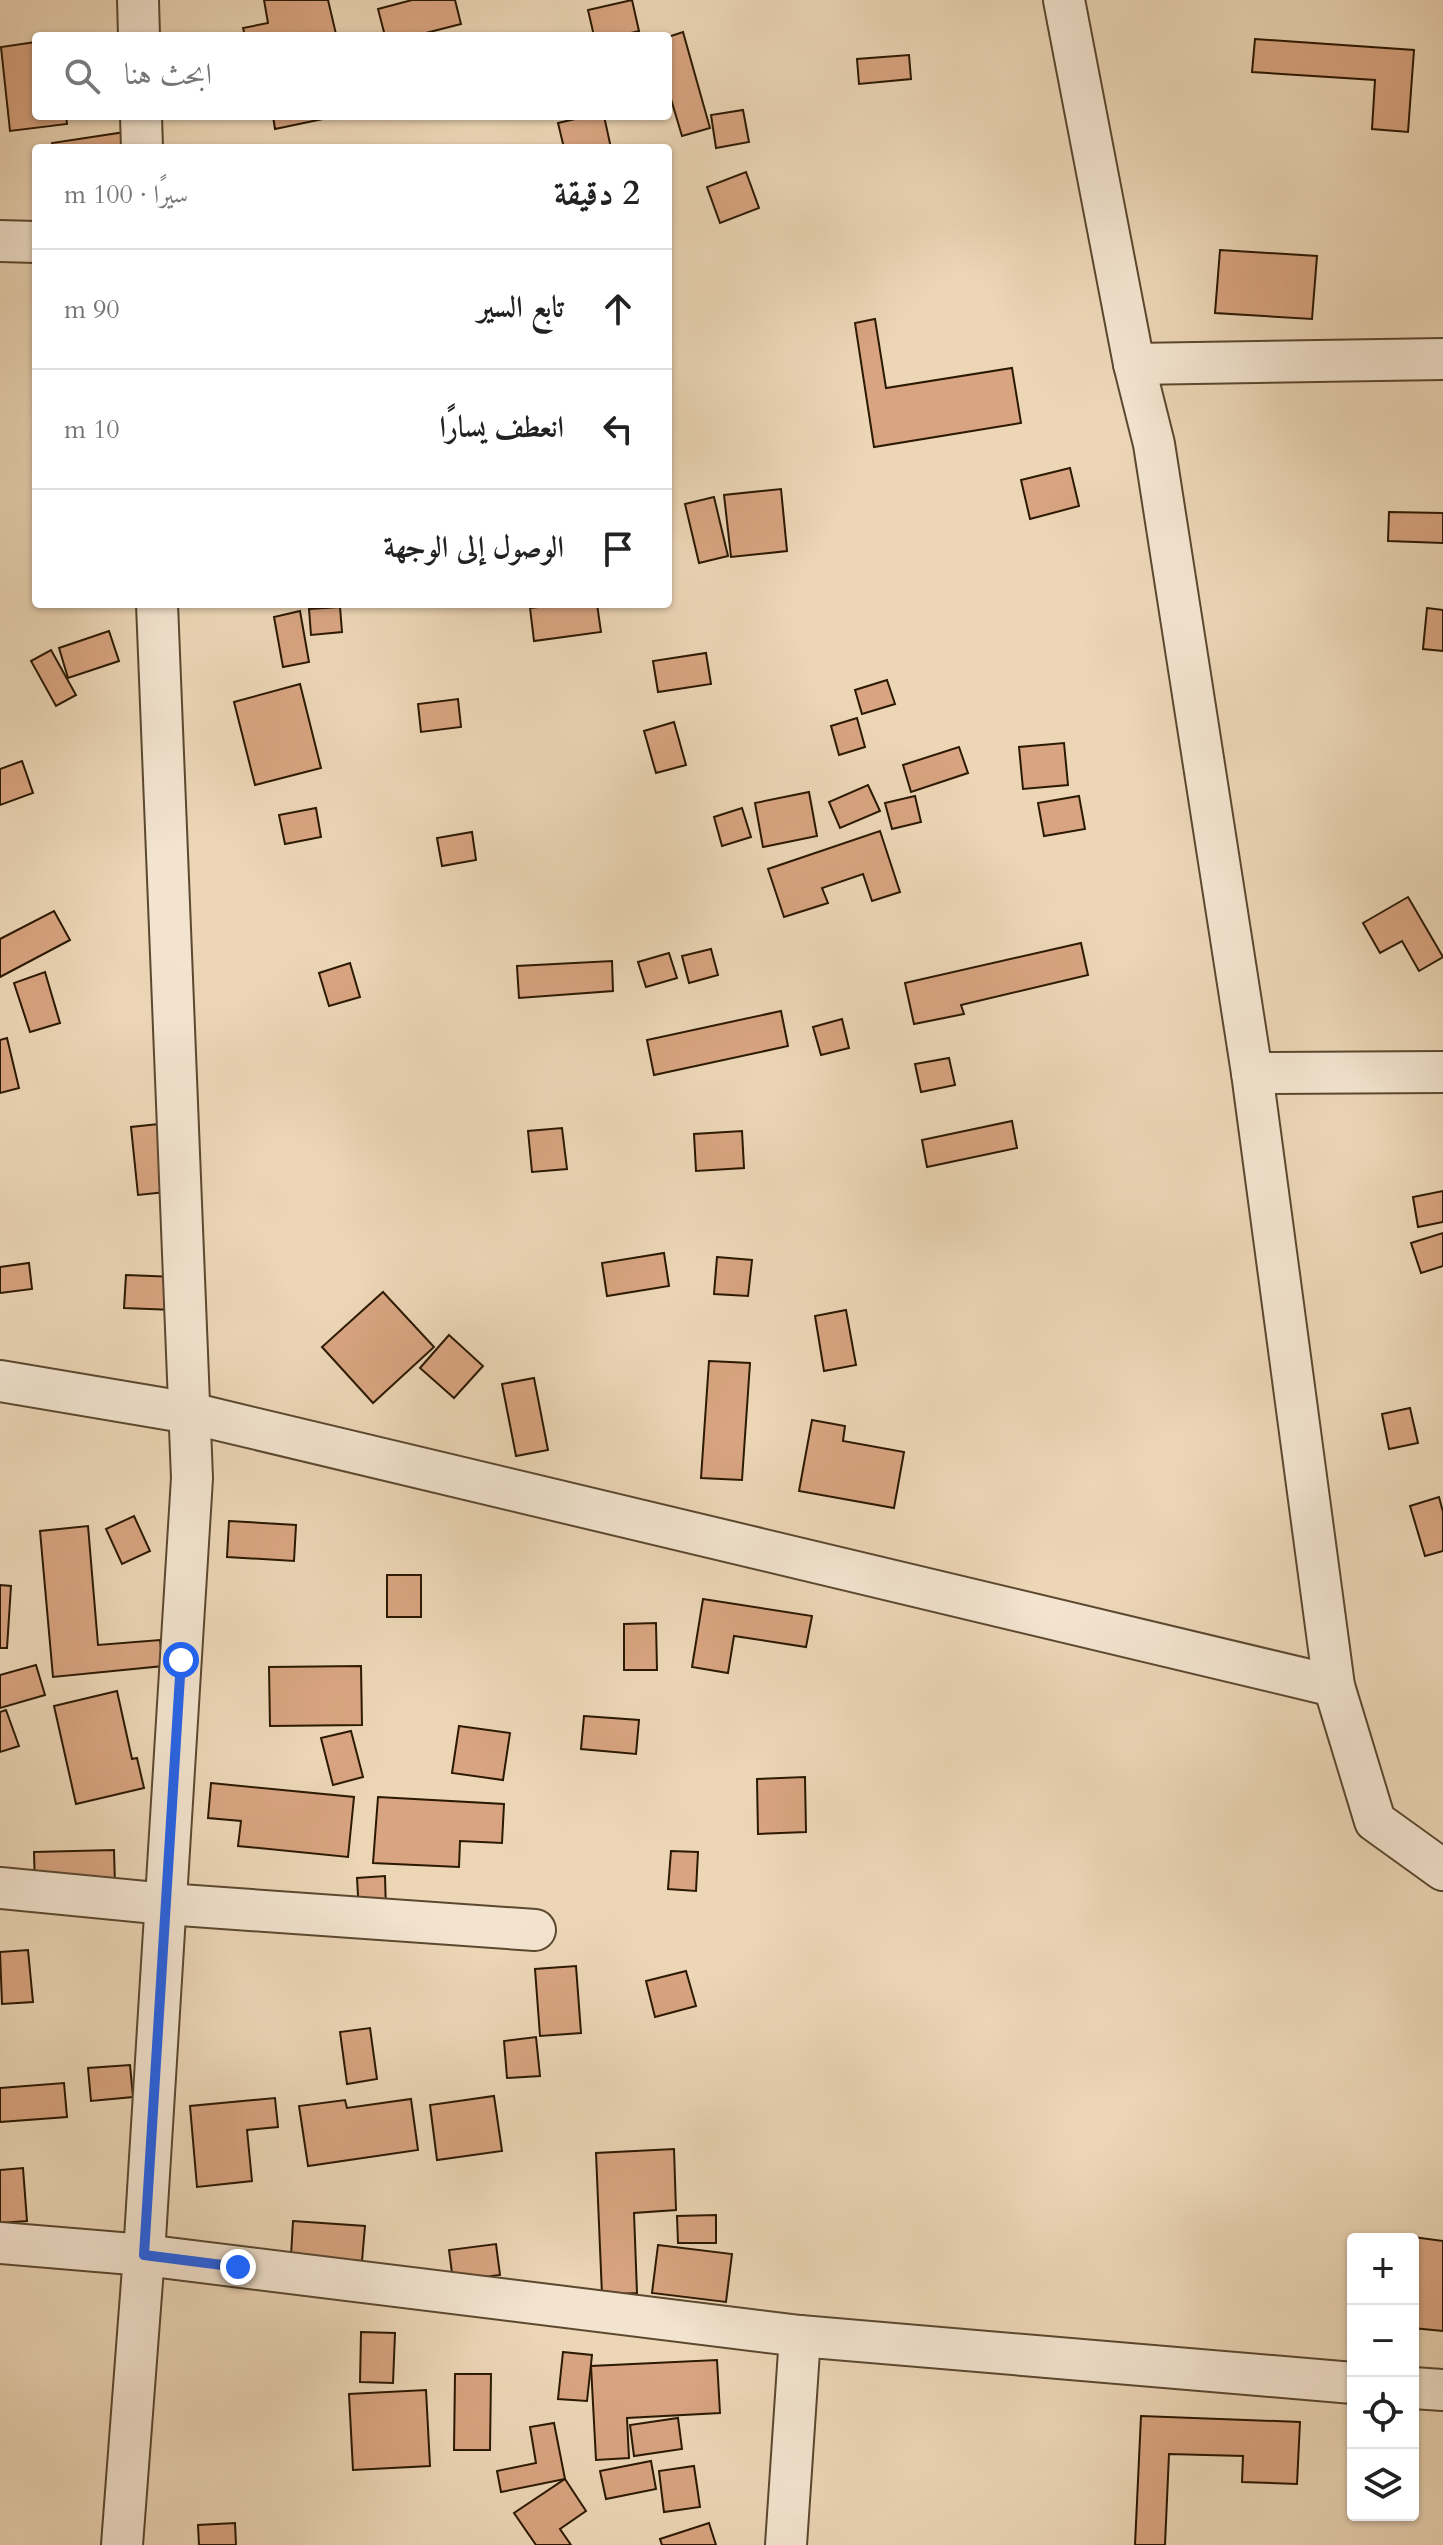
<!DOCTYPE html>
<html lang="ar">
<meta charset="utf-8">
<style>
body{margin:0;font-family:Cardo,Amiri,serif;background:#f2f2f2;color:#222;direction:rtl}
.controls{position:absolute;right:24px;bottom:24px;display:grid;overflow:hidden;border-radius:8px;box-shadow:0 2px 6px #0004}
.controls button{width:72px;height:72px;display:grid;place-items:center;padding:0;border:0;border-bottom:2px solid #e0e0e0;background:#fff;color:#222;font:40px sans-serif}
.stop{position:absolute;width:24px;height:24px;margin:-18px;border:6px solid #2563eb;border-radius:50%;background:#fff}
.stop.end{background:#2563eb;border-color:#fff;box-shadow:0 2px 8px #0008}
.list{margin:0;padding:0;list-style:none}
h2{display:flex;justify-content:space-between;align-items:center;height:104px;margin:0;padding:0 32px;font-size:34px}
h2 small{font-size:26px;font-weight:400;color:#767676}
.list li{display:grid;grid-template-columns:52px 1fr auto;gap:24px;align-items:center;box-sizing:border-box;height:120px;padding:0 32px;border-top:2px solid #e0e0e0}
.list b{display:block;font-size:30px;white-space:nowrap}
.list em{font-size:26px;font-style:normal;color:#767676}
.icon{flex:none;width:44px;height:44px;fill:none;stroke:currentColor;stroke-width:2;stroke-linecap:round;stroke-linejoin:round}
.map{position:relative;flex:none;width:1443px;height:2545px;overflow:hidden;direction:ltr}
.search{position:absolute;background:#fff;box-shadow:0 2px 6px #0004;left:32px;top:32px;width:640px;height:88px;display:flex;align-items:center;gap:20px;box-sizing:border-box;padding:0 28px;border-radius:8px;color:#767676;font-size:30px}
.panel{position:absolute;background:#fff;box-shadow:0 2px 6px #0004;left:32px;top:144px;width:640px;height:464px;border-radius:8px;direction:rtl}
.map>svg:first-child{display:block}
.building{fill:#d8a481;stroke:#2b1902;stroke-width:2}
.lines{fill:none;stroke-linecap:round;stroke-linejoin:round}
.minor-casing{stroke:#5b482f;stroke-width:44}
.minor{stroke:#f3e4d0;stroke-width:40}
.route{stroke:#2563eb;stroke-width:10}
</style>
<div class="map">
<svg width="1443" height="2545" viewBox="0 0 1443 2545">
<rect width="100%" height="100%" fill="#ecd6b6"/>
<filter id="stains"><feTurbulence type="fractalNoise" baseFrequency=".0025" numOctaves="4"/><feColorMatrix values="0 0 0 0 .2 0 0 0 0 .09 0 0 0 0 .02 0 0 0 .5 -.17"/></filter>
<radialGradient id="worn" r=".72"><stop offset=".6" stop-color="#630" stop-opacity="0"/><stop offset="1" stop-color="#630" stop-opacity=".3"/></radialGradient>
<g class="building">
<polygon points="264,0 328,0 336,34 245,36 243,28 268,23"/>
<polygon points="412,0 455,0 461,24 414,36 385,36 378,9"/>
<polygon points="632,0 639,31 619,36 594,36 588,10"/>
<polygon points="683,32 710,128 682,136 668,89 668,37"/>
<polygon points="1255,39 1414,50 1408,132 1372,129 1375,80 1252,72"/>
<polygon points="36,42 36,116 66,116 67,124 10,131 1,47"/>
<polygon points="909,55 911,79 859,84 857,59"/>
<polygon points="743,110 749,142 716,148 711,115"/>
<polygon points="273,116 328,116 328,118 275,129"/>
<polygon points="588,116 604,116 611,148 564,148 558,123"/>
<polygon points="145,129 148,148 53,148 52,143"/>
<polygon points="746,172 759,208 720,223 707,187"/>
<polygon points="1220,250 1317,256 1312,319 1215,313"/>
<polygon points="875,319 886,388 1012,368 1021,423 874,447 855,323"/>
<polygon points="1070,468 1079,506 1030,519 1021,480"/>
<polygon points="781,489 787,551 731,557 724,495"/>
<polygon points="714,497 728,556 699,563 685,504"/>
<polygon points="1389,512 1443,513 1443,543 1388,541"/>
<polygon points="564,604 597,604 601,632 534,641 530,608"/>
<polygon points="340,607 342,632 311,635 309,609"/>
<polygon points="1427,608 1443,610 1443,651 1423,649"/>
<polygon points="300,611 309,662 283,667 274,617"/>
<polygon points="109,631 119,661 68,678 59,648"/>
<polygon points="51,650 76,695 56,706 31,661"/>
<polygon points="706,653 711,684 658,692 653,661"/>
<polygon points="887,680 895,704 862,714 855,690"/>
<polygon points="300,684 321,768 255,785 234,702"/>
<polygon points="458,699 461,727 421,732 418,704"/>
<polygon points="857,718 865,747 839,755 831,726"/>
<polygon points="674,722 686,765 656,773 644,731"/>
<polygon points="1064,743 1068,785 1023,789 1019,747"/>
<polygon points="959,747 968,773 911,792 903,765"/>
<polygon points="22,761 33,793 0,805 0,769"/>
<polygon points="868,785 880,811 840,828 829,802"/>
<polygon points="809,792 817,836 763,847 755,803"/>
<polygon points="915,796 921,822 892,829 885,803"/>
<polygon points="1079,796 1085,829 1044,836 1038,803"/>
<polygon points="316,808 321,837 285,844 279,815"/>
<polygon points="742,808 751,837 722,846 714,817"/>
<polygon points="880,831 900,892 872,901 863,874 822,888 828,903 784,917 768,869"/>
<polygon points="472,832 476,860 442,866 437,838"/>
<polygon points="1408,897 1443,957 1419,971 1402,941 1380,953 1363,923"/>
<polygon points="54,911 70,940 0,977 0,939"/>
<polygon points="1081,943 1088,975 961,1005 964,1014 914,1024 905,983"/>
<polygon points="711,949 718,975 689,983 682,956"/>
<polygon points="669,953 677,978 646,987 638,962"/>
<polygon points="612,961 613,991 519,998 517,966"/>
<polygon points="350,963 360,997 329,1006 319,973"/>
<polygon points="45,972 60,1023 30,1032 14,983"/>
<polygon points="781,1011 788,1046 654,1075 647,1040"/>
<polygon points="842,1019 849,1048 821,1055 813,1027"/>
<polygon points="7,1038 19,1088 0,1093 0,1040"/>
<polygon points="949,1058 955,1085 921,1092 915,1064"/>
<polygon points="1012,1121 1017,1148 927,1167 922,1140"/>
<polygon points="168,1123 175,1191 138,1195 131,1127"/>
<polygon points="562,1128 567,1169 532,1172 528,1131"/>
<polygon points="742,1131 744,1168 696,1171 694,1134"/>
<polygon points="1443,1191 1443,1222 1418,1227 1413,1197"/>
<polygon points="1443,1233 1443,1266 1421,1273 1411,1243"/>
<polygon points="664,1253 669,1286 607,1296 602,1263"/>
<polygon points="717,1257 752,1260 748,1296 714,1294"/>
<polygon points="29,1263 32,1289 0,1293 0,1267"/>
<polygon points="126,1275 176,1277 174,1310 124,1308"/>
<polygon points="383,1292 434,1347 373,1403 322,1347"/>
<polygon points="846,1310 856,1365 824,1371 815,1316"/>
<polygon points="449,1335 483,1366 454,1398 420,1368"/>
<polygon points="709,1361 750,1363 742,1480 701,1478"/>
<polygon points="534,1378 548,1450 516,1456 502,1384"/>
<polygon points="1410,1408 1418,1443 1389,1449 1382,1414"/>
<polygon points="812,1420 845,1426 843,1441 904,1452 894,1508 799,1491"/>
<polygon points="1439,1497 1443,1512 1443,1551 1425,1556 1410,1506"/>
<polygon points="134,1516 150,1551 122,1564 106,1529"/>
<polygon points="229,1521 296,1525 294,1561 227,1557"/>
<polygon points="88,1526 98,1645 160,1640 163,1666 53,1677 40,1531"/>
<rect x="387" y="1575" width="34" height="42"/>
<polygon points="0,1585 11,1586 7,1648 0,1648"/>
<polygon points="703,1599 812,1616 806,1647 734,1636 728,1673 692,1667"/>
<polygon points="656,1623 657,1670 624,1670 624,1624"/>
<polygon points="36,1665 45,1695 0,1708 0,1675"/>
<polygon points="361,1666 362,1725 270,1726 269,1667"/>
<polygon points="117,1691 132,1759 137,1758 144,1788 76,1804 54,1706"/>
<polygon points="6,1710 19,1746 0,1752 0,1712"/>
<polygon points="584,1716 639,1720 636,1754 581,1749"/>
<polygon points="459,1726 510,1733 503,1780 452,1773"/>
<polygon points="351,1731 363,1777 333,1785 321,1738"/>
<polygon points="805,1777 806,1832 758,1834 757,1779"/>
<polygon points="211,1783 354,1797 348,1857 238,1846 241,1821 208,1818"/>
<polygon points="378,1797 504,1804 502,1843 460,1841 459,1867 373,1863"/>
<polygon points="114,1850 115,1886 35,1888 34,1852"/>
<polygon points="671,1851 698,1852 696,1891 668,1889"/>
<polygon points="385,1876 386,1911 359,1913 357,1878"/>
<polygon points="28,1950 33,2002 2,2004 0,1952"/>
<polygon points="576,1966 581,2033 540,2036 535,1969"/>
<polygon points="686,1971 696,2006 655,2017 646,1981"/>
<polygon points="370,2028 377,2079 347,2084 340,2032"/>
<polygon points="536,2037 540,2076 507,2078 504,2041"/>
<polygon points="130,2065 133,2097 91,2101 88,2068"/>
<polygon points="64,2083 67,2117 0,2122 0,2088"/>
<polygon points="494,2096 502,2151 437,2160 430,2105"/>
<polygon points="275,2098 278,2127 247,2130 252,2181 197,2187 190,2106"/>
<polygon points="411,2099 418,2150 308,2166 299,2106 345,2100 347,2108"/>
<polygon points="674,2149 676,2210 634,2213 637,2293 602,2295 596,2153"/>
<polygon points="23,2168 27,2221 0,2223 0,2170"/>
<polygon points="716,2215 716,2243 678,2243 677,2216"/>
<polygon points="293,2221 365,2226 362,2261 291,2256"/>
<polygon points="1413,2237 1443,2241 1443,2331 1413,2328"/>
<polygon points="496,2244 500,2275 453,2281 449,2250"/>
<polygon points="658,2245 732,2254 726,2302 652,2293"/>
<polygon points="361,2332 395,2333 393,2383 360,2382"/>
<polygon points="563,2352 592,2355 587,2401 558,2399"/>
<polygon points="717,2360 720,2413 627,2418 629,2458 596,2460 591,2366"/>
<polygon points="455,2374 491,2374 490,2450 454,2450"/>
<polygon points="426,2390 430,2466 353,2470 349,2394"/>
<polygon points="1141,2416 1300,2422 1297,2484 1242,2482 1243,2456 1169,2454 1165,2545 1135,2545"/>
<polygon points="678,2418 682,2449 634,2456 630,2425"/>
<polygon points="554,2423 565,2479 501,2492 497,2471 536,2463 530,2427"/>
<polygon points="651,2461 656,2489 606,2499 600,2471"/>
<polygon points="694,2466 700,2507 664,2512 659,2471"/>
<polygon points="565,2479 586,2511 560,2529 571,2545 536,2545 514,2513"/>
<polygon points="235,2523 236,2545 199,2545 198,2525"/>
<polygon points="709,2523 716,2545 662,2545 660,2539"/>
</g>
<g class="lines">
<defs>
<g id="minor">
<polyline points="138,0 139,36"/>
<polyline points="1064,0 1134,364 1154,444 1252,1073 1334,1686 1375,1821 1443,1870"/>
<polyline points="141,116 142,148"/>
<polyline points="0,241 36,242"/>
<polyline points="1134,364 1443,359"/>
<polyline points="1252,1073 1443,1072"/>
<polyline points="0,1381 190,1413 1334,1686"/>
<polyline points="0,1888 166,1904 535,1930"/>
<polyline points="0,2243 144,2255 800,2336 1353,2383"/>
<polyline points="1413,2388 1443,2390"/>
<polyline points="122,2545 144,2255 192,1478 157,604"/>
<polyline points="786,2545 800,2336"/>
</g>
</defs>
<use href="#minor" class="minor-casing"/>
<use href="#minor" class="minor"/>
</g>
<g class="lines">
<polyline class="route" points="181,1660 144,2255 238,2267"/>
</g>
<rect width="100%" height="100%" filter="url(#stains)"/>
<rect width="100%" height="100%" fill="url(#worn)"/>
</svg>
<div class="controls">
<button>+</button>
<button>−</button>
<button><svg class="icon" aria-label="locate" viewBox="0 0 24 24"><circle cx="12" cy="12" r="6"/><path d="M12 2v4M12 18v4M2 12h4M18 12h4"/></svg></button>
<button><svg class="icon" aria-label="layers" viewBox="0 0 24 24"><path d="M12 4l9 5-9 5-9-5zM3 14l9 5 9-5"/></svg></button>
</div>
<div class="stop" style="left:181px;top:1660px"></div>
<div class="stop end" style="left:238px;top:2267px"></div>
<div class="search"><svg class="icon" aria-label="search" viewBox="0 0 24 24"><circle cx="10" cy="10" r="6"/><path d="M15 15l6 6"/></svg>ابحث هنا</div>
<section class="panel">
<h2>2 دقيقة<small>سيرًا · 100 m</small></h2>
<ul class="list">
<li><svg class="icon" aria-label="ahead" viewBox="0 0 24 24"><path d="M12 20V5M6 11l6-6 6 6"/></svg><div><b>تابع السير</b></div><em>90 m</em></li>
<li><svg class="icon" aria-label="left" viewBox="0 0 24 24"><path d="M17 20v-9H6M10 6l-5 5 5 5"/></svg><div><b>انعطف يسارًا</b></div><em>10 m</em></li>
<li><svg class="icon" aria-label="arrive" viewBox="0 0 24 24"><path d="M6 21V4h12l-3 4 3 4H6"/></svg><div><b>الوصول إلى الوجهة</b></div></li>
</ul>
</section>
</div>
